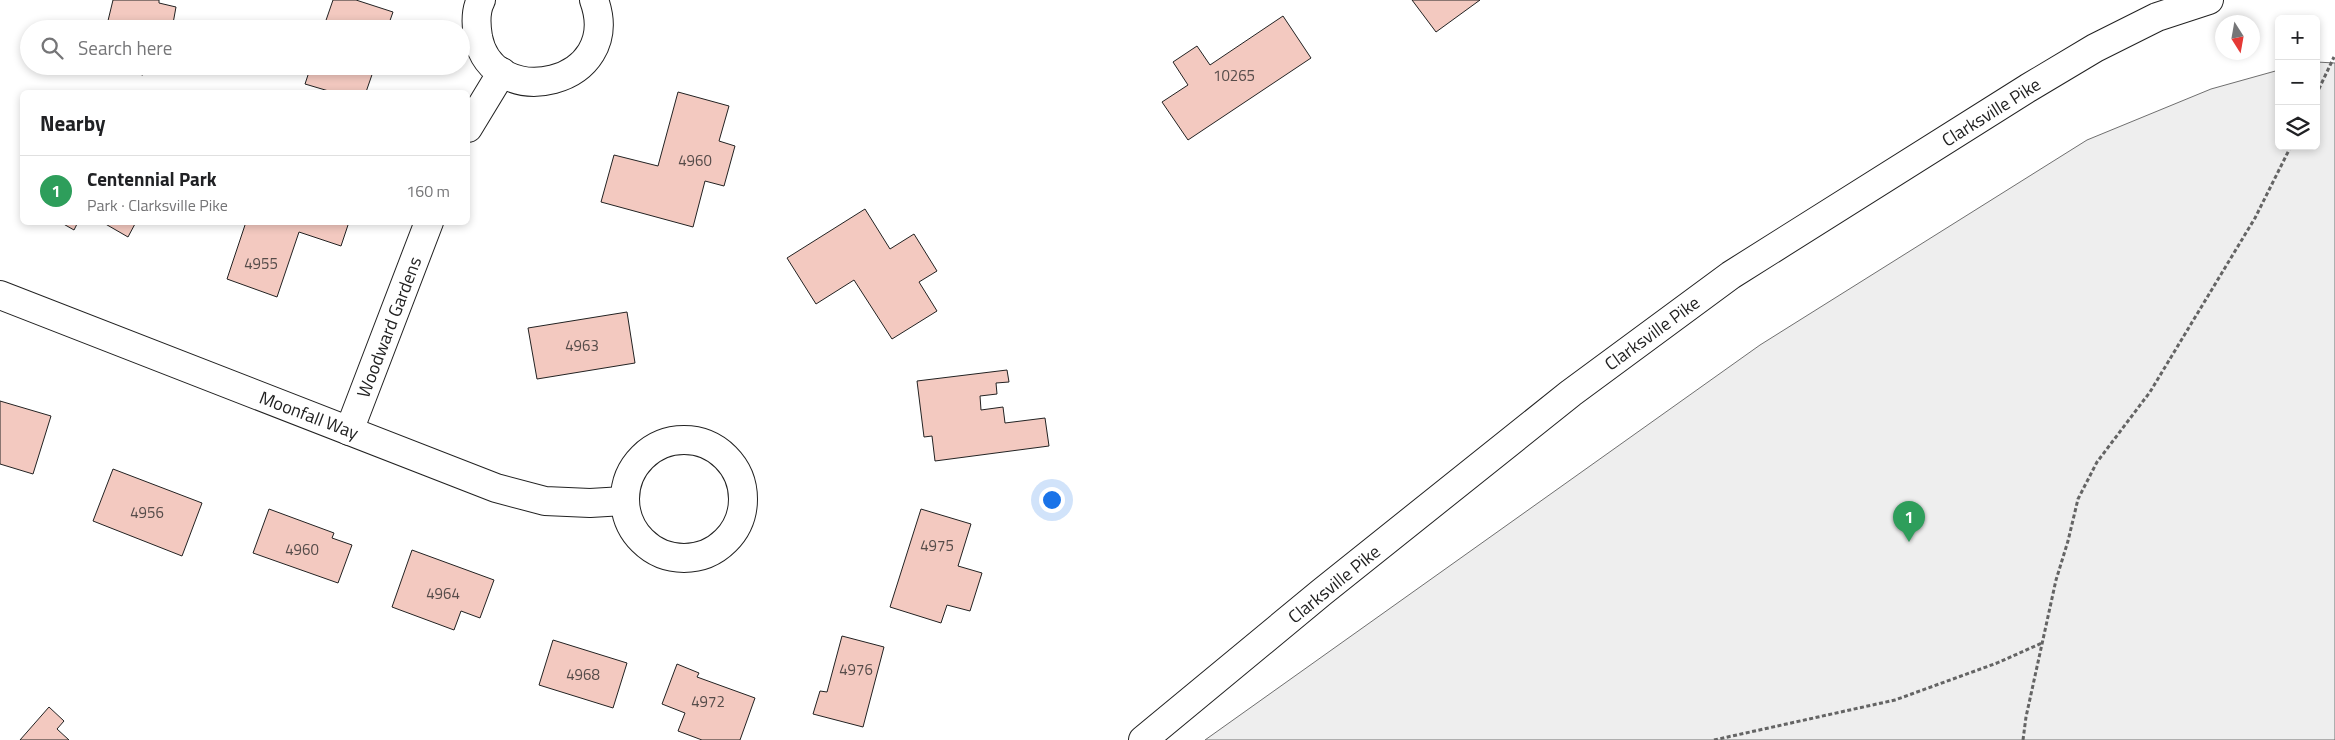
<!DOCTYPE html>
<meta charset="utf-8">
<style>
body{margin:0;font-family:"Titillium Web",sans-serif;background:#f2f2f2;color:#202124}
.controls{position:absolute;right:15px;top:15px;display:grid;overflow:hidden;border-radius:8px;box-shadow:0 2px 8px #0003}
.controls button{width:45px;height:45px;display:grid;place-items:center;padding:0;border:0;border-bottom:1px solid #e0e0e0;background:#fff;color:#202124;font:25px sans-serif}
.compass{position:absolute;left:2215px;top:15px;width:45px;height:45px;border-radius:50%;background:#fff;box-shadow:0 2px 8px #0003;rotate:169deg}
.you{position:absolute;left:1051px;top:499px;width:18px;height:18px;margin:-12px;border:4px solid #fff;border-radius:50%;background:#1a73e8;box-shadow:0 0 0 8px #1a73e833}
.badge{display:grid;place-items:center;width:32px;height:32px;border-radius:50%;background:#c62828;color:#fff;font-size:16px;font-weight:700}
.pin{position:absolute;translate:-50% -41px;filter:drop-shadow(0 1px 2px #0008)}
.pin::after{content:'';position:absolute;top:26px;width:18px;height:15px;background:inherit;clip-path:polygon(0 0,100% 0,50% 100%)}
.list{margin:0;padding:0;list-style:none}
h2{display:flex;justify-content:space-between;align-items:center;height:65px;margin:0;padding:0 20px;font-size:21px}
h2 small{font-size:16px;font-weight:400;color:#757577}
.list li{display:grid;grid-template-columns:32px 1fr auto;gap:15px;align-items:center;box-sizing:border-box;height:70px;padding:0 20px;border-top:1px solid #e0e0e0}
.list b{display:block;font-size:19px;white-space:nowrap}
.list p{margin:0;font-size:16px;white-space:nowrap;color:#757577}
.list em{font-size:16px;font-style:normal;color:#757577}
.icon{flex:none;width:28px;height:28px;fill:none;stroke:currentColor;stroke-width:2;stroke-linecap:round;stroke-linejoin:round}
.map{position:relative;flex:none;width:2335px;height:740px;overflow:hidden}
.search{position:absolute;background:#fff;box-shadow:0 2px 8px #0003;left:20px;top:20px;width:450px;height:55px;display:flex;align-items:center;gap:12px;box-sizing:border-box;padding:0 18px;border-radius:28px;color:#757577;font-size:19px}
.panel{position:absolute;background:#fff;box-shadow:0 2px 8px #0003;left:20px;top:90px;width:450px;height:135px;border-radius:8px}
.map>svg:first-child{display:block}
.green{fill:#eee;stroke:#6f6f6f}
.building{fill:#f3c9c0;stroke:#222}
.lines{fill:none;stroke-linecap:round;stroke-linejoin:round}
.minor-casing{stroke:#222;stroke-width:30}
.major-casing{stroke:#222;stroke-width:30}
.path{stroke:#646464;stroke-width:3;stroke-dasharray:4 2.5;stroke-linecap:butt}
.minor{stroke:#fff;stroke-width:28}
.major{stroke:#fff;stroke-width:28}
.labels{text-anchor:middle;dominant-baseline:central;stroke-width:4;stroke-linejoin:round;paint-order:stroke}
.number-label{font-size:15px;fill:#564c4a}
.street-label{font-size:18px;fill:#222;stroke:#fff}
</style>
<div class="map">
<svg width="2335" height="740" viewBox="0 0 2335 740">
<rect width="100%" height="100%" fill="#fff"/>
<polygon class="green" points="2316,62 2335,63 2335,740 1205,740 1760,345 2087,140 2211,89 2279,70 2279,146 2316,146"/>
<g class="building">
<polygon points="113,0 159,0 159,3 176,7 172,29 106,29"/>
<polygon points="333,0 356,0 393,12 387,29 323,29"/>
<polygon points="1412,0 1480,0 1436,32"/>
<polygon points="1283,16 1311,58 1188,140 1162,102 1188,85 1173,62 1197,46 1210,65"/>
<polygon points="100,66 145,66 143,75"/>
<polygon points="311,66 375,66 366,92 332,92 305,84"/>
<polygon points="678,92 729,106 719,141 735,146 724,186 705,181 693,227 601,202 614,155 658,166"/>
<polygon points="865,209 890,249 914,234 937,271 919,282 937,311 892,339 854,280 816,304 787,258"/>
<polygon points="60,222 78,222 74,230"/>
<polygon points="102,222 136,222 128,237"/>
<polygon points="246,222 349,222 341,246 299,232 277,297 227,279"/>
<polygon points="627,312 635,363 537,379 528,328"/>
<polygon points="1007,370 1009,382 996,383 997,394 980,396 981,410 1003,407 1005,423 1045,418 1049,446 935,461 932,436 924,437 917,381"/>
<polygon points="0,401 51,416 33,474 0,464"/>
<polygon points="113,469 202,503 182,556 93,521"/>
<polygon points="269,509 334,533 332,538 352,545 338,583 253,553"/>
<polygon points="921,509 971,524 958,566 982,573 970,611 947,605 941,623 890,607"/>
<polygon points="412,550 494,580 480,618 461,611 454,630 392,607"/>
<polygon points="842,636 884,647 863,727 813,714 820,691 827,692"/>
<polygon points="553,640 627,663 613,708 539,685"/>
<polygon points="677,664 699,673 697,677 755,698 740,740 702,740 678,731 685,713 662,704"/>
<polygon points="49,707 64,721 57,729 69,740 20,740"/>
</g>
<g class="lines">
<defs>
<g id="minor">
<path d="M481 0C475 11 476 25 478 37 493 114 625 85 594 0"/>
<polyline points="468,128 502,72"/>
<polyline points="0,295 496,488 545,501 590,503 624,501"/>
<polyline points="349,431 429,222"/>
<circle cx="684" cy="499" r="59"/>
</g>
<polyline id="major" points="1143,740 1322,592 1571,393 1731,275 2028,88 2095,48 2157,17 2209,0"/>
</defs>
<use href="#minor" class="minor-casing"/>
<use href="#major" class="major-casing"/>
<g class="path">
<polyline points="2316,95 2334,57"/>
<polyline points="1714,740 1895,700 1997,663 2042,643"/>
<polyline points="2023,740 2026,717 2056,580 2068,541 2078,499 2097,462 2150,392 2255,218 2291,146"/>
</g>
<use href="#minor" class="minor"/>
<use href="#major" class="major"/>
</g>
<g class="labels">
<g class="number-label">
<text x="1234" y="75">10265</text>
<text x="695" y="160">4960</text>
<text x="261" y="263">4955</text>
<text x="582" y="345">4963</text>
<text x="147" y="512">4956</text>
<text x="937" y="545">4975</text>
<text x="302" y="549">4960</text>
<text x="443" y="593">4964</text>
<text x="856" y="669">4976</text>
<text x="583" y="674">4968</text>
<text x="708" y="701">4972</text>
</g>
<g class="street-label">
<text transform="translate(1991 112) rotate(-32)">Clarksville Pike</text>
<text transform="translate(389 327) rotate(-69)">Woodward Gardens</text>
<text transform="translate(1652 333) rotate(-36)">Clarksville Pike</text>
<text transform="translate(309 415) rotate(21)">Moonfall Way</text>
<text transform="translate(1334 584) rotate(-39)">Clarksville Pike</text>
</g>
</g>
</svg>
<div class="controls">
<button>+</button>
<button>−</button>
<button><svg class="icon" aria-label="layers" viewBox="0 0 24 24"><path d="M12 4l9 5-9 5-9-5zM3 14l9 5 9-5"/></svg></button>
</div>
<svg class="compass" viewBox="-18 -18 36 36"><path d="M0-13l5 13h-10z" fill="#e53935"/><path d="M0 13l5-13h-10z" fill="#757577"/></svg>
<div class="you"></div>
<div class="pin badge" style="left:1909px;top:542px;background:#2e9e5b">1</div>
<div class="search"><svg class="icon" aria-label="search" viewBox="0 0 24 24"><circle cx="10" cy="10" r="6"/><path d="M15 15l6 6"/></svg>Search here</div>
<section class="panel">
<h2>Nearby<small></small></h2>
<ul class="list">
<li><span class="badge" style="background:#2e9e5b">1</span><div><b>Centennial Park</b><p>Park · Clarksville Pike</p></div><em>160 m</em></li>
</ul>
</section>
</div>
